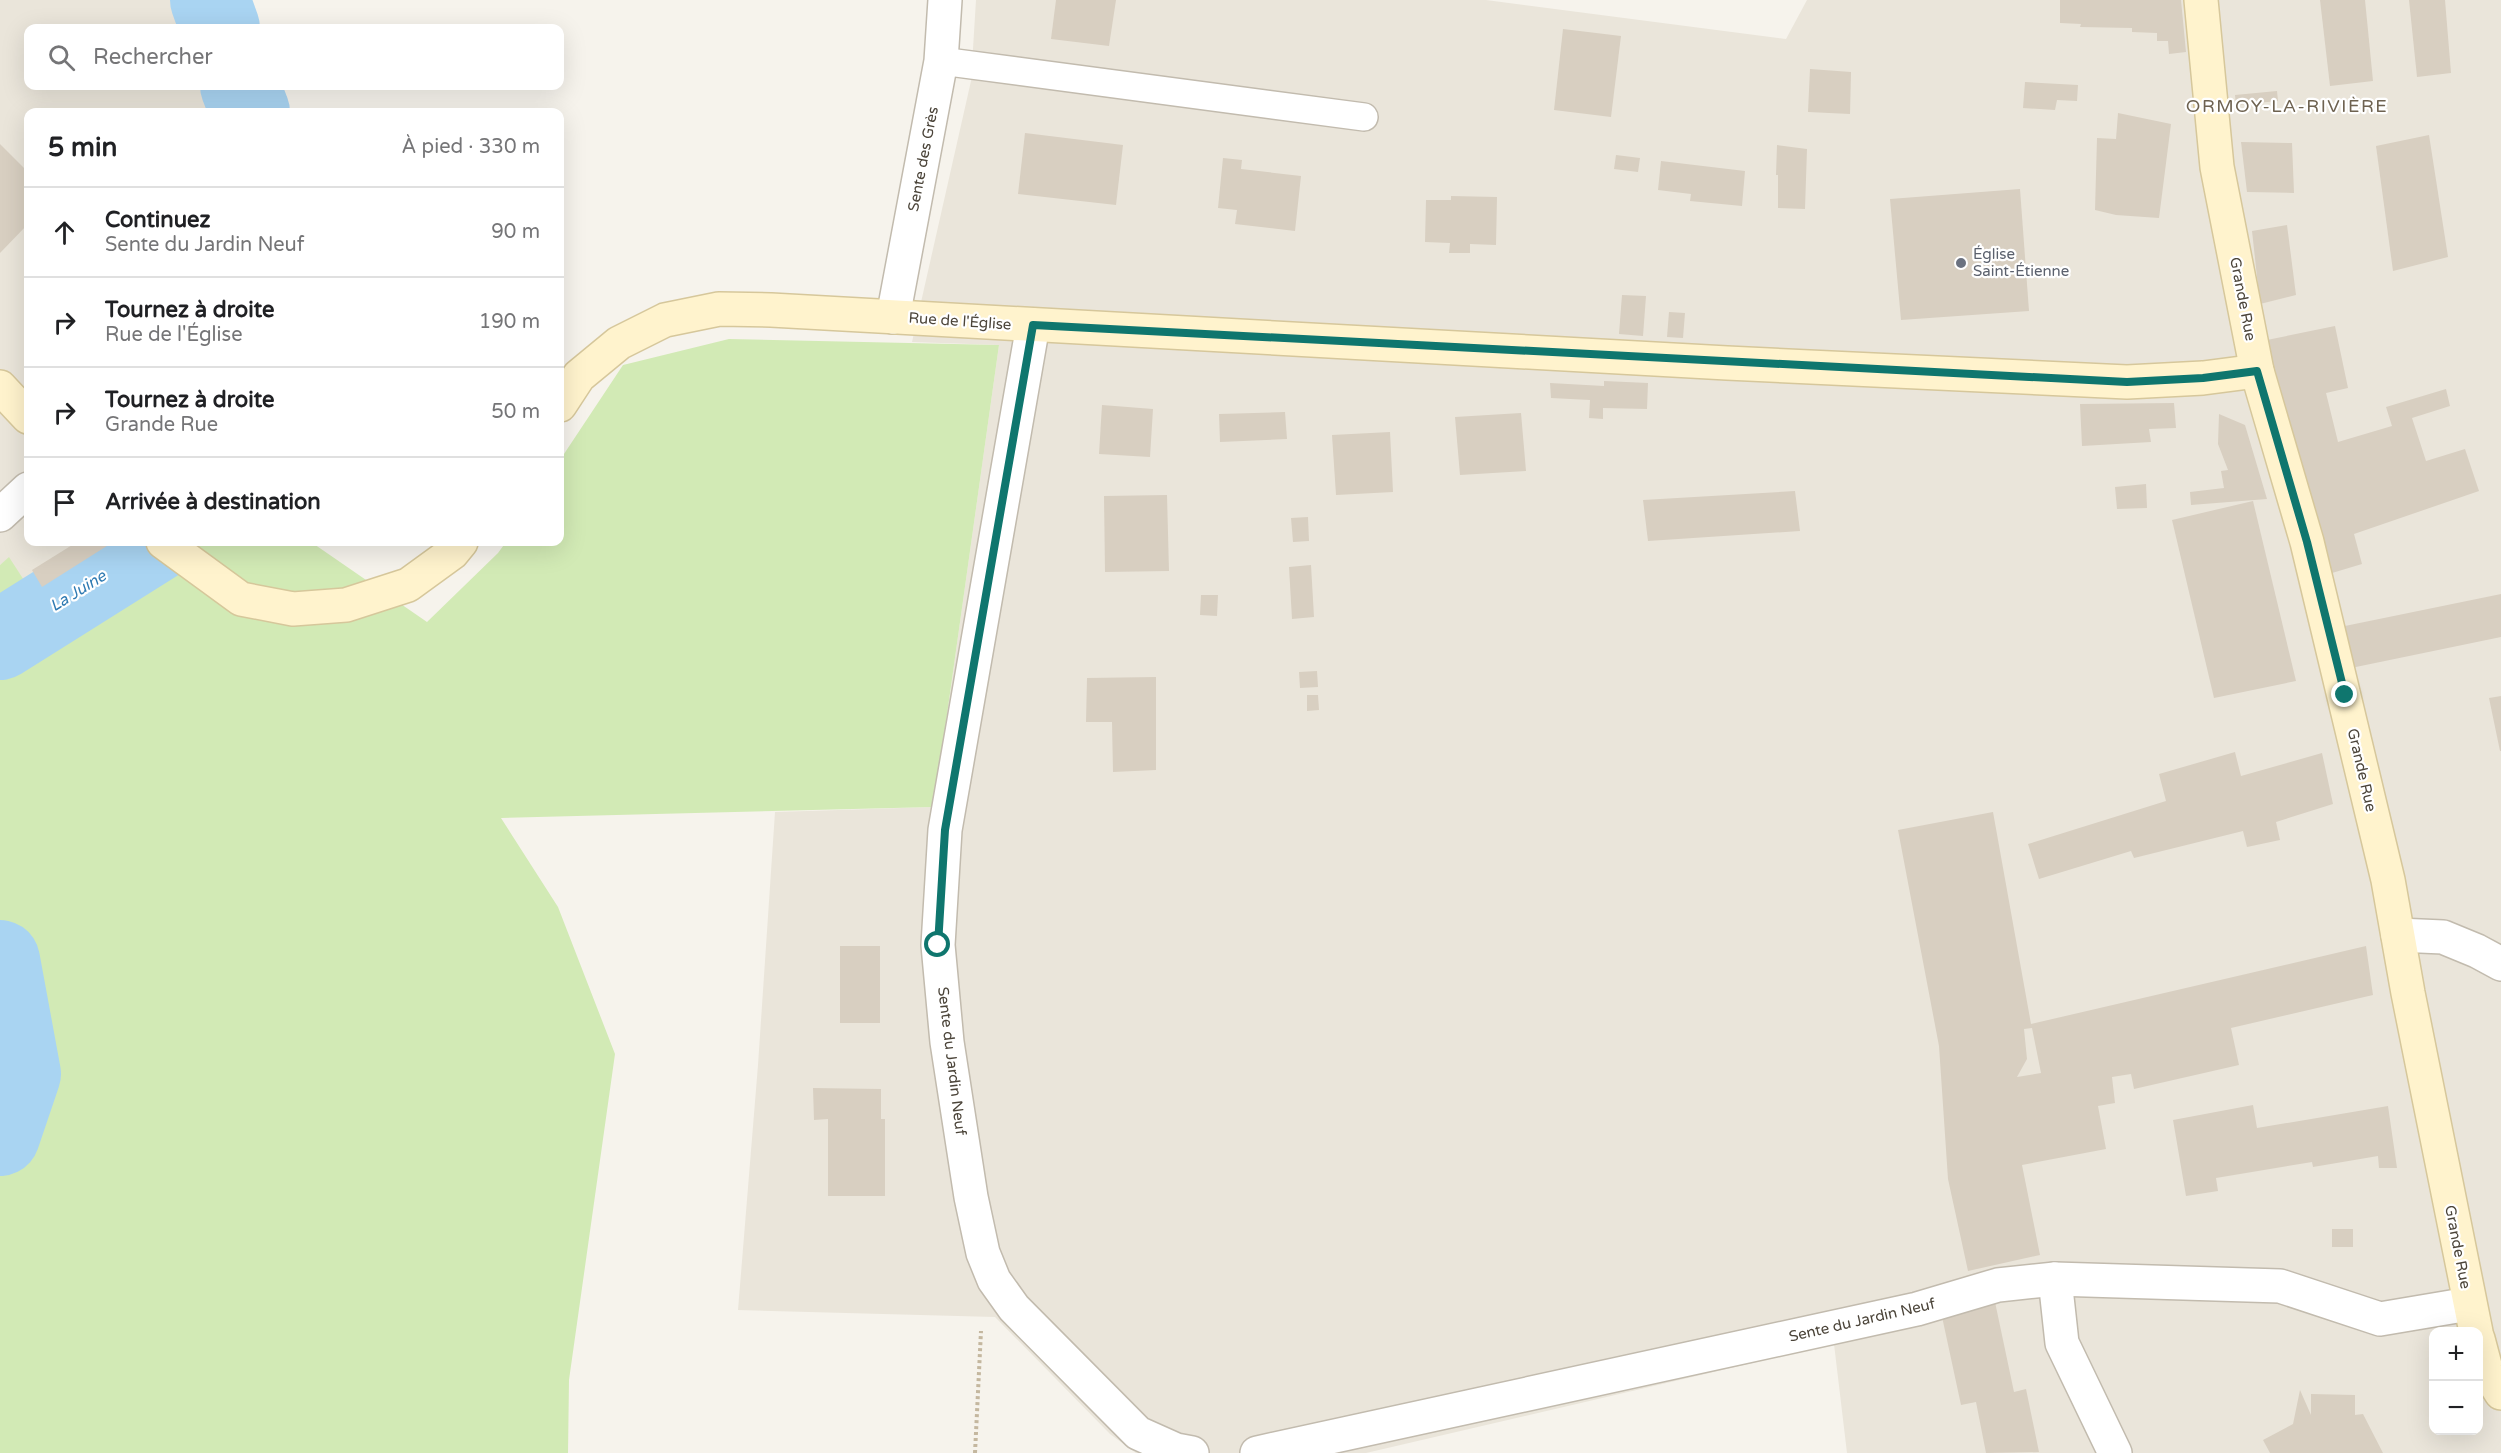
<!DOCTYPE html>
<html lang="fr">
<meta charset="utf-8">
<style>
body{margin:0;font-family:"Varela Round",sans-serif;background:#f2f2f2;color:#202124}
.controls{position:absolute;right:18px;bottom:18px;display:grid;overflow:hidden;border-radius:12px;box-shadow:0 6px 24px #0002}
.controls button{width:54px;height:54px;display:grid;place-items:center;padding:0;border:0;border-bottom:2px solid #e0e0e0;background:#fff;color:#202124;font:30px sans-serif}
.stop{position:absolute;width:18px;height:18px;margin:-14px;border:4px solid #0f766e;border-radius:50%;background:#fff}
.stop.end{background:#0f766e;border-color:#fff;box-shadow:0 2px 6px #0008}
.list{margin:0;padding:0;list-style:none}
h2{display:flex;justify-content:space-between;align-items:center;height:78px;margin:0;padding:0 24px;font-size:26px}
h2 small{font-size:20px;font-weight:400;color:#757577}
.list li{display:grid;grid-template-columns:39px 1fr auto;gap:18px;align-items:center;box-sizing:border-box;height:90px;padding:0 24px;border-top:2px solid #e0e0e0}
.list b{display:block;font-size:22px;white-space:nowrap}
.list p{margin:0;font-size:20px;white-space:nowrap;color:#757577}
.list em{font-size:20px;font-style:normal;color:#757577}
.icon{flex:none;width:33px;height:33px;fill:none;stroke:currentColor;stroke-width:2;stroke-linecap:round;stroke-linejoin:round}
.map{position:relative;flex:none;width:2501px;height:1453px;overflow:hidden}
.search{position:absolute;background:#fff;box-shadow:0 6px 24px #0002;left:24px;top:24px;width:540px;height:66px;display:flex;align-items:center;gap:15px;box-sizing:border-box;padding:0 21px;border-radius:12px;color:#757577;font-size:22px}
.panel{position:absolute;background:#fff;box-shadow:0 6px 24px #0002;left:24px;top:108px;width:540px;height:438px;border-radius:12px}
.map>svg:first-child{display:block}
.residential{fill:#eae5da;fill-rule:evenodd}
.green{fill:#d2eab5}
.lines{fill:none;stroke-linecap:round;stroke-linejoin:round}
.river{stroke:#a9d4f2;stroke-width:80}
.building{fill:#d8cfc1;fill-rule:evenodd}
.lane-casing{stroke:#c2bbae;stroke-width:30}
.street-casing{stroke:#c2bbae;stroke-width:36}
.secondary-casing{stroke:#d6c79b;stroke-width:36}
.path{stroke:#c4b79f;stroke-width:4;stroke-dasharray:3 3;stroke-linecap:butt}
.lane{stroke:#fff;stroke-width:27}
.street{stroke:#fff;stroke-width:33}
.secondary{stroke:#fff3cd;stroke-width:33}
.route{stroke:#0f766e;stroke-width:8}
.worship-dot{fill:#6b7280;stroke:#fff;stroke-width:2}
.labels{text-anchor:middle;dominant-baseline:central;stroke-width:4.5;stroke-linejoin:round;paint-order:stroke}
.street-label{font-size:15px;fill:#4b4439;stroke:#fff}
.worship-label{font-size:15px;fill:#5b616d;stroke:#fff;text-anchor:start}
.water-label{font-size:16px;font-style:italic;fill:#2e7ab2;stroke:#fff}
.quarter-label{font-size:18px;letter-spacing:1.5px;fill:#6e6250;stroke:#fff}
</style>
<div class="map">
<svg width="2501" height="1453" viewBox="0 0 2501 1453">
<rect width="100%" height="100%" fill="#f6f3ec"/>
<g class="residential">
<polygon points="0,0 178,0 187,28 28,28 28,86 204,86 211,112 28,112 28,542 198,542 144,590 134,568 53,625 9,558 0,565"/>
<path d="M976 0H1486L1786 39 1807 0H2501V1453H1847L1834 1344 1366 1453H1136L1110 1434 995 1317 738 1310 758 1065 775 812 934 807 999 345 912 342 971 81ZM2434 1332H2478V1430H2434Z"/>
</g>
<polygon class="green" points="729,339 999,345 934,807 501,818 558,907 615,1054 569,1380 568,1453 0,1453 0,565 9,557 53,625 134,567 145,589 198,542 311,542 427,622 498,553 506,542 560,542 560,460 623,365"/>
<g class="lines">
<g class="river">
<polyline points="210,0 220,28"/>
<polyline points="240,86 250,112"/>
<polyline points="0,640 156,542"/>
<polyline points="0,960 21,1074 0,1136"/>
</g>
</g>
<g class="building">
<polygon points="1056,0 1116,0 1109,46 1051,39"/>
<polygon points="2060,0 2181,0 2186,52 2169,54 2168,41 2157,41 2157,33 2132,32 2132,28 2080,27 2081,24 2060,23"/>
<polygon points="2320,0 2365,0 2373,81 2330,86"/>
<polygon points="2409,0 2445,0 2451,73 2417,77"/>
<polygon points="1563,29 1621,36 1611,117 1554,110"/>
<polygon points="1810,69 1851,72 1850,114 1808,112"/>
<polygon points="2025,82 2078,85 2077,101 2057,100 2055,110 2023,108"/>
<polygon points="2277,91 2278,101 2236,105 2235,95"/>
<polygon points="2118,113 2171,124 2159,218 2116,215 2095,210 2097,138 2116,139"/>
<polygon points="1025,133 1123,145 1116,205 1018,194"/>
<polygon points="2429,135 2448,257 2393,271 2376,146"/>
<polygon points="2241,142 2292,143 2294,193 2247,192"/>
<polygon points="0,144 28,172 28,224 0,253"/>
<polygon points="1777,145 1807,149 1805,209 1778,208 1778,175 1776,175"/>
<polygon points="1616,155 1640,158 1638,172 1614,169"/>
<polygon points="1223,158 1242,160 1241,169 1301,176 1295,231 1235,224 1237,210 1218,208"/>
<polygon points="1661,161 1745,171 1742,206 1690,201 1691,194 1658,190"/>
<polygon points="2020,189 2029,311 1901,320 1890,199"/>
<polygon points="1451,196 1497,197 1496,245 1470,244 1470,253 1449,253 1450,243 1425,242 1426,200 1451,200"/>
<polygon points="2287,225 2296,295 2260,304 2252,231"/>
<polygon points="1622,295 1646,296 1643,336 1619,334"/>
<polygon points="1669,312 1685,313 1683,338 1667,337"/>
<polygon points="2335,326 2348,388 2326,393 2338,442 2392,426 2386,407 2446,389 2450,406 2412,418 2426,461 2465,449 2479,491 2354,534 2362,564 2332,573 2330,562 2321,565 2278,400 2267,340"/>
<polygon points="1604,381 1648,383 1647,409 1603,408 1603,419 1589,418 1590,400 1551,398 1550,383 1604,386"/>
<polygon points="2174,403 2176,428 2149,429 2151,442 2082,446 2080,404"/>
<polygon points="1102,405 1153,409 1150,457 1099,454"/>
<polygon points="1285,412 1287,439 1220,442 1219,414"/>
<polygon points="1521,413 1526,471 1460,475 1455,417"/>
<polygon points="2219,414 2245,425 2267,499 2191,505 2190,492 2224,488 2221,471 2228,470 2218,444"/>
<polygon points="1390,432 1393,492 1336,495 1332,435"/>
<polygon points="2146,484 2147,508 2117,509 2115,487"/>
<polygon points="1795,491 1800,531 1648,541 1643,500"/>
<polygon points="1167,495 1169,571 1105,572 1104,496"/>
<polygon points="2253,501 2296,681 2214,698 2172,520"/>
<polygon points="1308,517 1309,541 1293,542 1291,518"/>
<polygon points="77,542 108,542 110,544 42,587 32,570"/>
<polygon points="1311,565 1314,617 1292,619 1289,567"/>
<polygon points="2501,594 2501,637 2351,668 2340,627"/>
<polygon points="1201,595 1218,595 1217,616 1200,615"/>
<polygon points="1317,671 1318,687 1300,688 1299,672"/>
<polygon points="1156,677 1156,770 1113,772 1112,722 1086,722 1087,678"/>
<polygon points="1307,695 1318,695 1319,710 1307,711"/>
<polygon points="2501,696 2501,751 2500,751 2489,698"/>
<polygon points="2235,752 2241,776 2322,753 2333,804 2276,822 2280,840 2247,847 2243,831 2134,858 2131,851 2039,879 2028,844 2166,801 2159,774"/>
<path d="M1993 812 2031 1024 2366 946 2373 995 2231 1028 2239 1065 2134 1089 2131 1074 2112 1077 2115 1103 2098 1106 2106 1149 2022 1165 2040 1255 1968 1271 1948 1179 1939 1046 1898 830ZM2032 1028 2041 1073 2017 1077 2027 1059 2024 1029Z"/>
<rect x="840" y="946" width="40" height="77"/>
<polygon points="813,1088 881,1089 881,1119 885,1119 885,1196 828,1196 828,1119 814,1120"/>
<polygon points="2253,1105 2257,1128 2388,1106 2397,1168 2379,1168 2378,1156 2313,1167 2312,1162 2216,1178 2218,1191 2186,1196 2173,1120"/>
<rect x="2332" y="1229" width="21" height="18"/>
<polygon points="1995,1302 2014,1392 2026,1389 2039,1452 1986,1453 1976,1402 1961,1405 1941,1312"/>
<polygon points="2300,1390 2311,1415 2311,1394 2355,1395 2355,1415 2363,1414 2383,1453 2270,1453 2263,1440 2293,1424"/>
</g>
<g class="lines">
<defs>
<polyline id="lane" points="941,61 1364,117"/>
<g id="street">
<polyline points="893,317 941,61 945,0"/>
<polyline points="1033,325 945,830 938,945 947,1042 971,1197 983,1253 994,1280 1014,1308 1138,1433 1176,1450 1192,1453"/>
<polyline points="0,515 28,489"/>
<polyline points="2398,935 2443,937 2477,951 2501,964"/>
<polyline points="2055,1279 2062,1343 2115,1453"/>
<polyline points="1257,1453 1917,1309 1998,1285 2055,1279 2280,1286 2380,1319 2469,1304"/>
</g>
<g id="secondary">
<polyline points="2201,0 2217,167 2257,371 2307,542 2388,880 2408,993 2476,1332"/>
<polyline points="0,387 28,417"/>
<polyline points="560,405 579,376 619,343 665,320 719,309 771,310 1727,363 2127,382 2203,378 2257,371"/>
<polyline points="163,542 241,599 293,609 346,605 408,585 452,553 461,542"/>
<polyline points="2478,1339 2486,1369 2501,1393"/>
</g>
</defs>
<use href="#lane" class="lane-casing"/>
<use href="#street" class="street-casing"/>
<use href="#secondary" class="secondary-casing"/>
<polyline class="path" points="975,1453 981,1331"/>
<use href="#lane" class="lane"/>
<use href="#street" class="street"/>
<use href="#secondary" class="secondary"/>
</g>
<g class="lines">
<polyline class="route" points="938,945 945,830 1033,325 2127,382 2203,378 2257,371 2307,542 2345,695"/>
</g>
<circle class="worship-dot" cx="1961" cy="263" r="6"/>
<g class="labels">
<g class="street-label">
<text transform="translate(923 159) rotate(-79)">Sente des Grès</text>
<text transform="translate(2243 299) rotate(79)">Grande Rue</text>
<text transform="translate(960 321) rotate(4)">Rue de l'Église</text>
<text transform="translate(2362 770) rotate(77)">Grande Rue</text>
<text transform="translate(952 1061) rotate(83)">Sente du Jardin Neuf</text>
<text transform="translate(2458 1247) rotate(79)">Grande Rue</text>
<text transform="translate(1862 1320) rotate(-13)">Sente du Jardin Neuf</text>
</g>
<g class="worship-label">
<text x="1973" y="254">Église<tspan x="1973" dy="17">Saint-Étienne</tspan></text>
</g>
<g class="water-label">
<text transform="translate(78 591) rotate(-32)">La Juine</text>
</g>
<g class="quarter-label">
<text x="2287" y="106">ORMOY-LA-RIVIÈRE</text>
</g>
</g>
</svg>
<div class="controls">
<button>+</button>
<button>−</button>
</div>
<div class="stop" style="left:938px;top:945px"></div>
<div class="stop end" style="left:2345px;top:695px"></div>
<div class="search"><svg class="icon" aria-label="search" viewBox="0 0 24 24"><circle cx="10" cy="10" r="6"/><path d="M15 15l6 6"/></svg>Rechercher</div>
<section class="panel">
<h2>5 min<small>À pied · 330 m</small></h2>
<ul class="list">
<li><svg class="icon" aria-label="ahead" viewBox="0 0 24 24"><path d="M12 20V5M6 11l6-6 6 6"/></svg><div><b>Continuez</b><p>Sente du Jardin Neuf</p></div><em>90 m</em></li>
<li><svg class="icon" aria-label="right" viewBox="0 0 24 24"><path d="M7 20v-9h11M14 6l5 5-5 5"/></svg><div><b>Tournez à droite</b><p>Rue de l'Église</p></div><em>190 m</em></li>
<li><svg class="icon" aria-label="right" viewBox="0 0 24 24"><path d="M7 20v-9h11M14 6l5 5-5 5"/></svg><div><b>Tournez à droite</b><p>Grande Rue</p></div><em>50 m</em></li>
<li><svg class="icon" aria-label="arrive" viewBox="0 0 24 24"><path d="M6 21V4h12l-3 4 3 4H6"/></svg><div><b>Arrivée à destination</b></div></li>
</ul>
</section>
</div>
